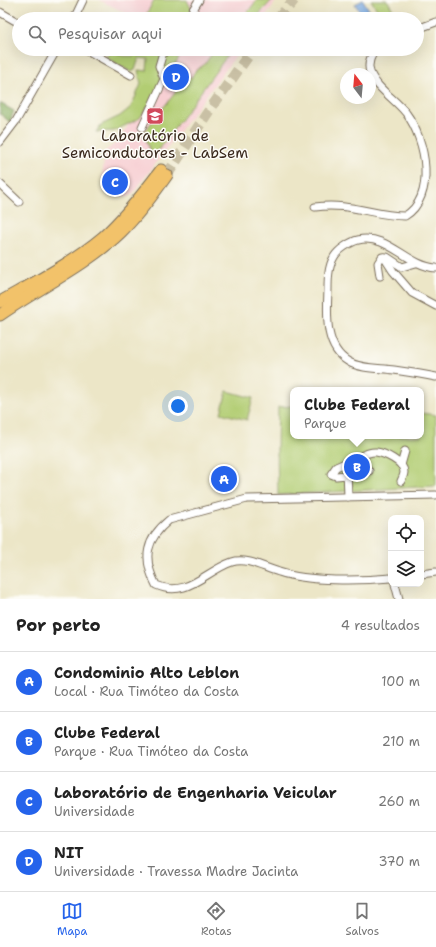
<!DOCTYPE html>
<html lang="pt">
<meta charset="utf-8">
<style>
body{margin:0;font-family:"Shantell Sans",sans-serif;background:#f6f6f6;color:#222}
.controls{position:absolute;right:12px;bottom:12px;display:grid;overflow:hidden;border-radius:8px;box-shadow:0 4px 16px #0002}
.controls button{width:36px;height:36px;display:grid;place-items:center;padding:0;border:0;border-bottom:1px solid #e0e0e0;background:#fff;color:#222;font:20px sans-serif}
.compass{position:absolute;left:340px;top:68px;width:36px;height:36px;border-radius:50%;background:#fff;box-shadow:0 4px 16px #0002;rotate:344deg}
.you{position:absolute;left:178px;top:406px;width:14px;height:14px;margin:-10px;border:3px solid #fff;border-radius:50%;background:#1a73e8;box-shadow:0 0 0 6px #1a73e833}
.badge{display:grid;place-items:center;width:26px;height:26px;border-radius:50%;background:#2563eb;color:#fff;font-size:13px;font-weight:700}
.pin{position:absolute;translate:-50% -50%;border:2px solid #fff;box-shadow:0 1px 4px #0006}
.popup{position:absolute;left:290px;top:387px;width:134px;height:52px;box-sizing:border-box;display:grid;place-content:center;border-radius:8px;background:#fff;filter:drop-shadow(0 1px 3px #0005);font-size:13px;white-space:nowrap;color:#767676}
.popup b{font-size:15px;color:#222}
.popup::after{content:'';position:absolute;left:50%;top:100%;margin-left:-8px;border:8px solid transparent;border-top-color:#fff}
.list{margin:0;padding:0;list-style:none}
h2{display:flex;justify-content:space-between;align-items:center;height:52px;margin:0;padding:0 16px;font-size:17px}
h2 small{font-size:13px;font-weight:400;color:#767676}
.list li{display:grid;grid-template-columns:26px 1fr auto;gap:12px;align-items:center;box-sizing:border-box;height:60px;padding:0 16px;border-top:1px solid #e0e0e0}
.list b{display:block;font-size:15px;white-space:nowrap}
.list p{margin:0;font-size:13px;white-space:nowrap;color:#767676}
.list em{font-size:13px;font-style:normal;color:#767676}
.icon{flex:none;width:22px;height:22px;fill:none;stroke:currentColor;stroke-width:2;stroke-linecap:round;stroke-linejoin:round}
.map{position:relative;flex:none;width:436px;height:599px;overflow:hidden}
.search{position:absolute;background:#fff;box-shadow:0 4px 16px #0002;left:12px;right:12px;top:12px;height:44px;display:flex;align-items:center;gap:10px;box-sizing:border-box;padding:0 14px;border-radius:22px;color:#767676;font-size:15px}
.sheet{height:292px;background:#fff}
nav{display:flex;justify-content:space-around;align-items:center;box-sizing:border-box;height:56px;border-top:1px solid #e0e0e0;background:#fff;font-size:11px;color:#767676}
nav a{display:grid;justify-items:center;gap:2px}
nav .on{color:#2563eb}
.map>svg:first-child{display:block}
.built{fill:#f7cfd3}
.green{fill:#b2cd73;stroke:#767c48}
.forest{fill:#8db065;stroke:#646d42}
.water{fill:#75a6e0;stroke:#58687f}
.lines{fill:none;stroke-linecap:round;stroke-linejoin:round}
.highway-tunnel{stroke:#c9c0a5;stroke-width:11;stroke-dasharray:11 5.5;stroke-linecap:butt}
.minor-casing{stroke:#796c59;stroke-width:9}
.highway-casing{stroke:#796c59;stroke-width:13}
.minor{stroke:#fff;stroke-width:7}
.highway{stroke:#f2c26a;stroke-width:11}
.labels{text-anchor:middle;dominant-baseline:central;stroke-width:3;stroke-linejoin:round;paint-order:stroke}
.poi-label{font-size:15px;fill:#3b2a1e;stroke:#fdfcf7}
</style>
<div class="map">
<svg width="436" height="599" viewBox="0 0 436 599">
<rect width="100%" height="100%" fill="#fdfcf7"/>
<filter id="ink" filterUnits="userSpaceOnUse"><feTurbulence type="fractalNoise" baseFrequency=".025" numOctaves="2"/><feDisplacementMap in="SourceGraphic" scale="8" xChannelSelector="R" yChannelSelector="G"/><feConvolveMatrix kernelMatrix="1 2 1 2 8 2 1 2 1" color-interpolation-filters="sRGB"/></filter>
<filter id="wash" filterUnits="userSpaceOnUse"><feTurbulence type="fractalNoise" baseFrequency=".012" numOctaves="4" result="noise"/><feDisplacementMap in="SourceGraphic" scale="16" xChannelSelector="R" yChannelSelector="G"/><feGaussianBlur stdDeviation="0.9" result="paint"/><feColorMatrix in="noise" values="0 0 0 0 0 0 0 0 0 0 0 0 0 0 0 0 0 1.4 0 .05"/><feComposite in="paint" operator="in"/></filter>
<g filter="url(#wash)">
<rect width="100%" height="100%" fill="#ece6c7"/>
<g class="built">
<polygon points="99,0 277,0 263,19 138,19"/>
<polygon points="159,49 241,49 132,195 128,197 114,194 102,177 105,151 116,143 146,99"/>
</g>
<g class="green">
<polygon points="154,0 187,0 192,10 193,19 144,19"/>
<polygon points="257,0 272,0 255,19 242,19"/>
<polygon points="371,0 387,0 395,13 383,19"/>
<polygon points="136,49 195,49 192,54 180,55 178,60 140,118 114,131 96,132 101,125 120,116 131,107 141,84 138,70 147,71 148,59 139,58 135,70 131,72 106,57 112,50 124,56 134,56"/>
<polygon points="215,49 232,49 153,158 143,133 175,93 186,75 191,78 195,71 205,64"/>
<polygon points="227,391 253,398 247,420 221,413"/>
<polygon points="293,406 293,436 421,436 421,413 436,415 436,486 278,495 277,448 278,407"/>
</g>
<polygon class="forest" points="0,103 14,111 10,122 0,114"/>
<polygon class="water" points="363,0 371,13 363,17 355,4"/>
</g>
<g filter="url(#ink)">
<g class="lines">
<g class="highway-tunnel">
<polyline points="278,19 294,0"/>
<polyline points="167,175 206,115 253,49"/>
</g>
<defs>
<g id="minor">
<polyline points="0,12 19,23"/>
<polyline points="74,19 83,0"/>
<polyline points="187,19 199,0"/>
<polyline points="417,29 436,22"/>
<polyline points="85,49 131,75"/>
<polyline points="142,127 164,79 159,66 164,49"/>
<polyline points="0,142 16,121 57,49"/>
<polyline points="0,184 19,202"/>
<path d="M315 207C350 202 373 216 405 216 436 197 427 141 406 113 395 99 376 88 370 72 367 63 371 56 376 49"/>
<polyline points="384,257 393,271 412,293 436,306"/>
<path d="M436 268C407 266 388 233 358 240 350 242 338 250 334 257 328 267 328 280 328 290 327 314 324 348 349 362 361 369 380 368 394 370 408 372 422 374 436 377"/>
<polyline points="380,276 378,263 382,257 387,257 402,267 416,263"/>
<path d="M354 463V459C361 456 369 451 376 452 384 453 404 462 404 472 404 475 402 479 401 481"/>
<polyline points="401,465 405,451"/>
<polyline points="347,475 336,476 331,474 336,467 354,459"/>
<path d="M348 497 347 468C353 462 358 462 365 465L369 471"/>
<polyline points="421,574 436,572"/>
<path d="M391 578C360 581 309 582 279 572 264 568 247 557 232 562 205 571 187 599 156 585 142 558 146 539 169 520L247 499 436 495"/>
<polyline points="395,584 399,599"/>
</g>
<g id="highway">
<path d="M0 302C35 282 72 263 103 237 125 217 143 194 161 170"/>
<path d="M0 315C40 287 86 266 121 232 138 215 153 195 167 175"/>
</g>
</defs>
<use href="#minor" class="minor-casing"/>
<use href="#highway" class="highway-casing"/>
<use href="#minor" class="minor"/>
<use href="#highway" class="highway"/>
</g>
</g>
<defs>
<symbol id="university-square" viewBox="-11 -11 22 22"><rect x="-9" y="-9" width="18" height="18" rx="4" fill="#d1495b" stroke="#fdfcf7"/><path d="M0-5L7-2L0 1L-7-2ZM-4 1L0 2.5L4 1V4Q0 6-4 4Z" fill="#fff"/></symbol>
</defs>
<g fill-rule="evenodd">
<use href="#university-square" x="145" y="106" width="20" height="20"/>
</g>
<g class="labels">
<g class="poi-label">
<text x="155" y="136">Laboratório de<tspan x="155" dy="17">Semicondutores - LabSem</tspan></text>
</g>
</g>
</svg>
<div class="controls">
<button><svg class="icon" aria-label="locate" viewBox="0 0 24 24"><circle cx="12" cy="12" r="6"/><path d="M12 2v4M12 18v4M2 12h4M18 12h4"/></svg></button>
<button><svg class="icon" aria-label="layers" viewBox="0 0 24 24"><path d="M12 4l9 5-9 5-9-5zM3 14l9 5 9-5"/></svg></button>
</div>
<svg class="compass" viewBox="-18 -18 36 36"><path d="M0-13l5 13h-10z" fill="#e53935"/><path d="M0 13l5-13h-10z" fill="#767676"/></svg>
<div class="you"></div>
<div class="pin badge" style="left:224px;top:479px">A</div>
<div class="pin badge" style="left:357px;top:467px">B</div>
<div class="popup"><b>Clube Federal</b>Parque</div>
<div class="pin badge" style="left:115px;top:182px">C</div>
<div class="pin badge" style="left:176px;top:77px">D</div>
<div class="search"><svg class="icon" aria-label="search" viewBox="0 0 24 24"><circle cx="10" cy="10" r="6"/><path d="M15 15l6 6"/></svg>Pesquisar aqui</div>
</div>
<section class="sheet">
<h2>Por perto<small>4 resultados</small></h2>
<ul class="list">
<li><span class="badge">A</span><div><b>Condominio Alto Leblon</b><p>Local · Rua Timóteo da Costa</p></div><em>100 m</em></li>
<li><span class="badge">B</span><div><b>Clube Federal</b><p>Parque · Rua Timóteo da Costa</p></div><em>210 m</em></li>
<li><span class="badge">C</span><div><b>Laboratório de Engenharia Veicular</b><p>Universidade</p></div><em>260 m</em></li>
<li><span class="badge">D</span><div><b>NIT</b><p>Universidade · Travessa Madre Jacinta</p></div><em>370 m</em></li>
</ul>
</section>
<nav>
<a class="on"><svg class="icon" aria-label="map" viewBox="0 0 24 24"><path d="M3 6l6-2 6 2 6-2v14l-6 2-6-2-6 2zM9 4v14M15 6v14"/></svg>Mapa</a>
<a><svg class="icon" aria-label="directions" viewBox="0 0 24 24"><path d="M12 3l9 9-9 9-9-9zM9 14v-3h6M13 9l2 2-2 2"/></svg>Rotas</a>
<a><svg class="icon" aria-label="saved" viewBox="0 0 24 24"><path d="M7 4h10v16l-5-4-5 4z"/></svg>Salvos</a>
</nav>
